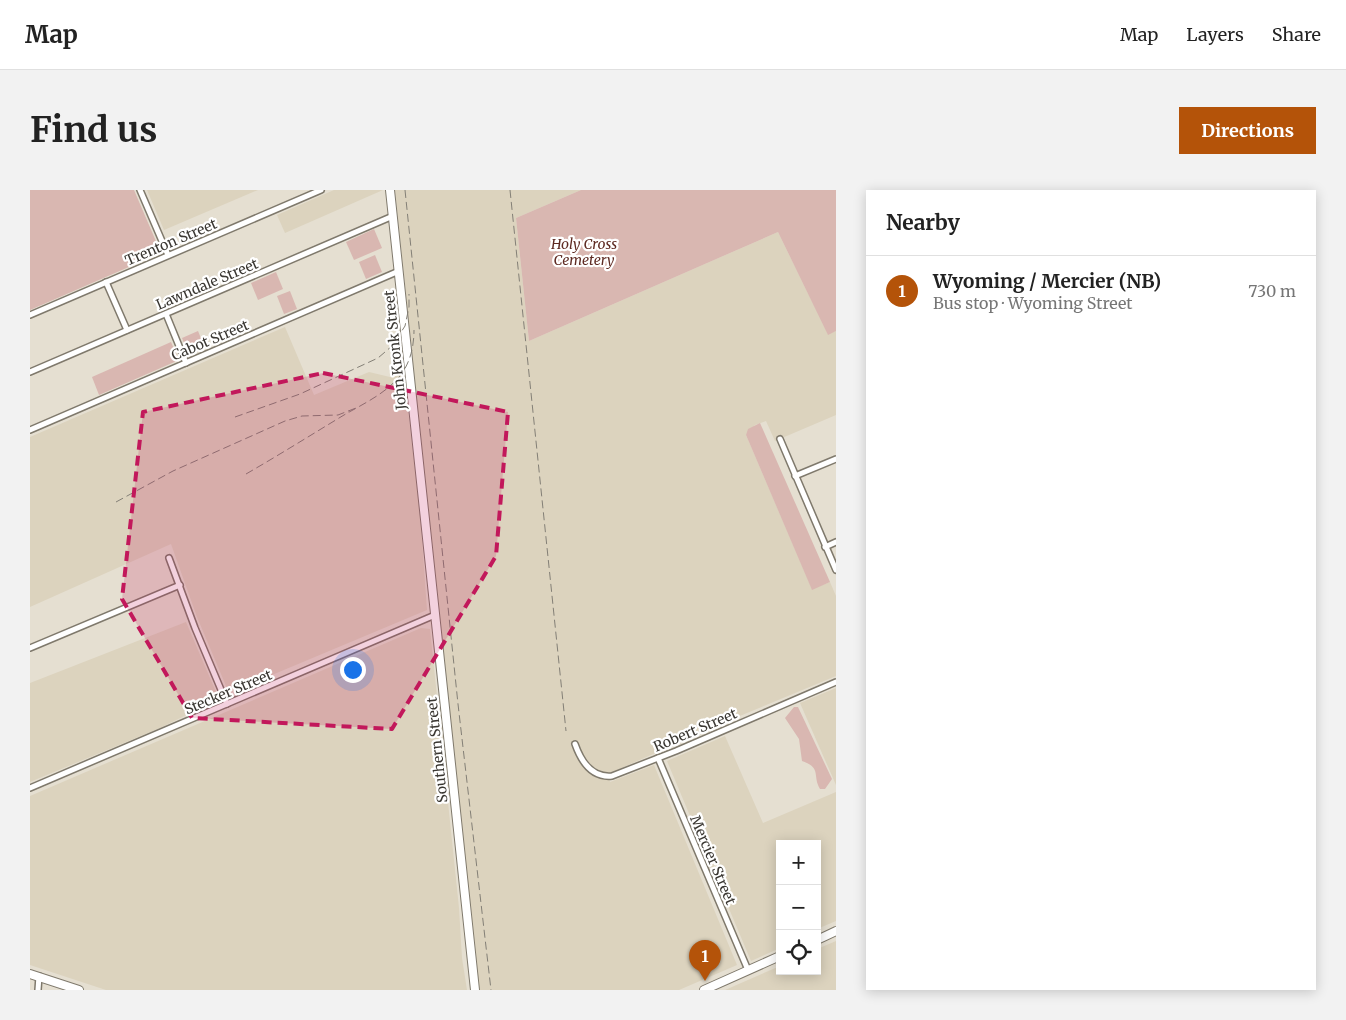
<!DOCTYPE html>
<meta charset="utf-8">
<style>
body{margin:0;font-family:Merriweather,serif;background:#f2f2f2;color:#222}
.controls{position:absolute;right:15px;bottom:15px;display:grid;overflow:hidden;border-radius:0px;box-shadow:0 2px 12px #0003}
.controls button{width:45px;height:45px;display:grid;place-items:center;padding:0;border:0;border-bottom:1px solid #e0e0e0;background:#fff;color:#222;font:25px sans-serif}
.you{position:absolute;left:322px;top:479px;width:18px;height:18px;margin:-12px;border:4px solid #fff;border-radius:50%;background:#1a73e8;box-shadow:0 0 0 8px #1a73e833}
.badge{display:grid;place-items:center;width:32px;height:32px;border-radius:50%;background:#b45309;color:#fff;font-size:16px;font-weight:700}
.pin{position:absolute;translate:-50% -41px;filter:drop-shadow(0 1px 2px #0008)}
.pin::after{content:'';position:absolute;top:26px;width:18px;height:15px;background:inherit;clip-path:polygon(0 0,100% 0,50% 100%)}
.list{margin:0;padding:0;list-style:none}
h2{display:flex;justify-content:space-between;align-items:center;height:65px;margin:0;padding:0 20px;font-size:21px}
h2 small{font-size:16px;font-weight:400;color:#767676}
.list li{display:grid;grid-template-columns:32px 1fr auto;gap:15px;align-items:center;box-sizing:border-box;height:70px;padding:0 20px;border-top:1px solid #e0e0e0}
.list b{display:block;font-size:19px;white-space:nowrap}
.list p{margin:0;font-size:16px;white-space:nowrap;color:#767676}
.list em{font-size:16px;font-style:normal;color:#767676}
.icon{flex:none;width:28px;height:28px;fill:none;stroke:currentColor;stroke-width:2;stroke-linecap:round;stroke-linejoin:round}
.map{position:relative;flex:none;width:806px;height:800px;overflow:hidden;border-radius:0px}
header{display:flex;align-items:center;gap:30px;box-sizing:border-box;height:70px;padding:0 25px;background:#fff;border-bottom:1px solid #e0e0e0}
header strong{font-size:24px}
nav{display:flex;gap:28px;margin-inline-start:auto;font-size:18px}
.intro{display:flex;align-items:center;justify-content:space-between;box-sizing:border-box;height:120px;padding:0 30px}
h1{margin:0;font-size:35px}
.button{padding:12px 22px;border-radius:0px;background:#b45309;color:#fff;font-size:18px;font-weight:700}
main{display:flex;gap:30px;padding:0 30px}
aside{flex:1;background:#fff;border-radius:0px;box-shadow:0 2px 12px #0003}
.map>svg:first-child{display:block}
.built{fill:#dcd3be}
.green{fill:#d9b7b1}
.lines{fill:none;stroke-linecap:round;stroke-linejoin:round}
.street-casing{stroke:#7f796c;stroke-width:8}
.secondary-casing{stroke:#7f796c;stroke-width:10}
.street{stroke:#fff;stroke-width:5}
.secondary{stroke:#fff;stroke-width:8}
.rail{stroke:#837f76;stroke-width:1;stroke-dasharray:8 4;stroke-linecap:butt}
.marked{fill:#c2185b;fill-opacity:0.2;stroke:#c2185b;stroke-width:4;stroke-dasharray:10 6;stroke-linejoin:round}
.labels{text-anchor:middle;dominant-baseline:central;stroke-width:4.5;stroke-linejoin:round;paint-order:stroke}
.street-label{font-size:14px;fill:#3a3732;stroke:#fff}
.park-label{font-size:14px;font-style:italic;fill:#5e2a22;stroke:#fff}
</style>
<header>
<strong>Map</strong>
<nav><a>Map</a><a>Layers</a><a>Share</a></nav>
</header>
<div class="intro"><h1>Find us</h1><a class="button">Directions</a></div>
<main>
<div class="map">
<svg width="806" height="800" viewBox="0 0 806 800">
<rect width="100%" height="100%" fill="#e5dfd1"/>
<g class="built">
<polygon points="117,0 228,0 134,40"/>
<polygon points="304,0 353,0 255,43 247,25"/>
<polygon points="365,0 551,0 486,28 499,151 748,42 798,144 806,141 806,225 745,251 736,231 725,235 716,245 782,399 800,392 806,406 806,486 700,530 578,584 580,592 624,575 707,775 649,800 449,800"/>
<polygon points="255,137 284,205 339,182 360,187 373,177 390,323 397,420 199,503 167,427 141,354 0,417 0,247"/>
<polygon points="156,432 189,509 130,538 0,592 0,493"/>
<polygon points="391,438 400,439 429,718 432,768 437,800 76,800 0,775 0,606"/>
<polygon points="806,498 806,595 770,513"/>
<polygon points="695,546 733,633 806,602 806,731 787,739 787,654 750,654 750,758 721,771 637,571"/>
<polygon points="806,751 806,800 695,800 750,776 750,781 787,781 787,759"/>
</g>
<g class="green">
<polygon points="0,0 104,0 131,63 0,120"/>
<polygon points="551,0 806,0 806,141 798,145 748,42 499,151 486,28"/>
<polygon points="344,39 352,58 324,70 316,52"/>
<polygon points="345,65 352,82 336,89 329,72"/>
<polygon points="246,82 253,99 228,110 221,93"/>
<polygon points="260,101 267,119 254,124 247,106"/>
<polygon points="168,141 175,158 159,165 152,148"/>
<polygon points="141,152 149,170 69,205 62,187"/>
<polygon points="730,233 800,392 782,400 716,245 718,239"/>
<path d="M764 517H768L802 589 795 599H790C782 585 792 578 772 571L769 549 755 528Z"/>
</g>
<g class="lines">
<defs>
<g id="street">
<polyline points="110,0 138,65"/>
<polyline points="76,92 97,140"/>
<polyline points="136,124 156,173"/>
<polyline points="0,125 291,0"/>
<polyline points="0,182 363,26"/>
<polyline points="0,240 369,81"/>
<polyline points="750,249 806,380"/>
<polyline points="765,286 806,269"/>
<polyline points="795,357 806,352"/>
<polyline points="139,368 165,438 197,514"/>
<polyline points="0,458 150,395"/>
<path d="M545 554C551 571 561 588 582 586L646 561 806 492"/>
<polyline points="628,568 718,780"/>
<polyline points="0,598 405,425"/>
<polyline points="8,800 9,786"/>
</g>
<g id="secondary">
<polyline points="360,0 445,800"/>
<polyline points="787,750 806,741"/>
<polyline points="0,784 49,800"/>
<polyline points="674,800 750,766"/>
</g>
</defs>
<use href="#street" class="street-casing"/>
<use href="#secondary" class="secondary-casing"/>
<use href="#street" class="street"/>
<use href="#secondary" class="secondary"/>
<g class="rail">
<polyline points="375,0 428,514 461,800"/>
<polyline points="480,0 536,541"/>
<polyline points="205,227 270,204 348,168 362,156 375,136 379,117 379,104"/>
<path d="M216 284C249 265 281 245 314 225 333 214 355 204 370 186 380 173 384 157 384 140"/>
<polyline points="86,312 143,281 255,231 272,226 308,225 326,218"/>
</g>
</g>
<path class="marked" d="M293 183 478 222 466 366 362 539 162 528 92 409 113 222Z"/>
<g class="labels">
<g class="street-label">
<text transform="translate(141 52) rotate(-23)">Trenton Street</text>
<text transform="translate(177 94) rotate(-23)">Lawndale Street</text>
<text transform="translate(180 150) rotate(-23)">Cabot Street</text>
<text transform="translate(365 160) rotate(-96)">John Kronk Street</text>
<text transform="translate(198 502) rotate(-23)">Stecker Street</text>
<text transform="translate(665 540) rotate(-23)">Robert Street</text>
<text transform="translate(407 560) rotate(-96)">Southern Street</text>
<text transform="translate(683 670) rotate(67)">Mercier Street</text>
</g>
<g class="park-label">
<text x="554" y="54">Holy Cross<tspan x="554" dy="16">Cemetery</tspan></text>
</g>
</g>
</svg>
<div class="controls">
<button>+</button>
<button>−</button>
<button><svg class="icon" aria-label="locate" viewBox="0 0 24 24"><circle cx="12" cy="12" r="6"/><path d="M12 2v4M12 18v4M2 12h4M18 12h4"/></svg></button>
</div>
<div class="you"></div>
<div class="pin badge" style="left:675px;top:791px">1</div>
</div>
<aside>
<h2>Nearby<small></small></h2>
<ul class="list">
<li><span class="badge">1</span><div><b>Wyoming / Mercier (NB)</b><p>Bus stop · Wyoming Street</p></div><em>730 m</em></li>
</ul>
</aside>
</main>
